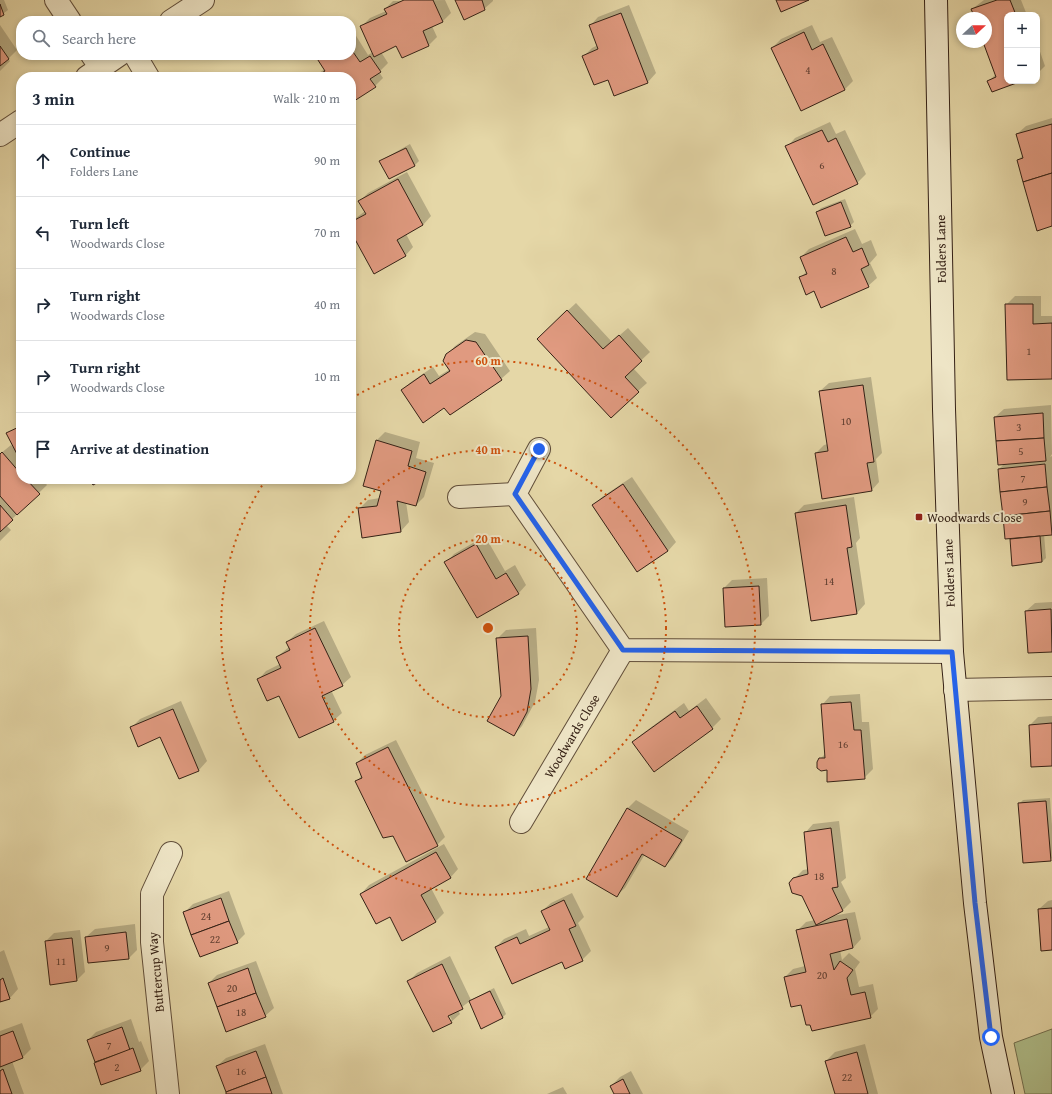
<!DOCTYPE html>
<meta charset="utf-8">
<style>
body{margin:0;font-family:"Gentium Book Plus",serif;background:#f6f6f7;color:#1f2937}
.controls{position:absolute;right:12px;top:12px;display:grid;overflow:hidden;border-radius:8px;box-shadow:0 2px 6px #0003}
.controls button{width:36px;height:36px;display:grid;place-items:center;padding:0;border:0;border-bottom:1px solid #e0e1e3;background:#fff;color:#1f2937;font:20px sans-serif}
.compass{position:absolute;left:956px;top:12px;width:36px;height:36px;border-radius:50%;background:#fff;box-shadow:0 2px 6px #0003;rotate:68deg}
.stop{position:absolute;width:12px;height:12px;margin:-9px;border:3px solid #2563eb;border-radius:50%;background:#fff}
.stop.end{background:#2563eb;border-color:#fff;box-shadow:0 1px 4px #0008}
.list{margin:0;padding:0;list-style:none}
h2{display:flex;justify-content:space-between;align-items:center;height:52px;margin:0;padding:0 16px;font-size:17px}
h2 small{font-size:13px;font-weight:400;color:#747a83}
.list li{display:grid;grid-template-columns:26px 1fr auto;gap:12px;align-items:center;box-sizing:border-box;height:72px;padding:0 16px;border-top:1px solid #e0e1e3}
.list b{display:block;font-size:15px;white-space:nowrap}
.list p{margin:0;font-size:13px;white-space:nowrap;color:#747a83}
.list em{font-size:13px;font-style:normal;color:#747a83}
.icon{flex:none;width:22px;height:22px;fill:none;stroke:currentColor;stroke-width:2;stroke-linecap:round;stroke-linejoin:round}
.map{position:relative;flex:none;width:1052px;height:1094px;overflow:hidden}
.search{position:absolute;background:#fff;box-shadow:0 2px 6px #0003;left:16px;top:16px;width:340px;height:44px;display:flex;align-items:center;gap:10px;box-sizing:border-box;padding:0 14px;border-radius:16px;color:#747a83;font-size:15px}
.panel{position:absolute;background:#fff;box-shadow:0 2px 6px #0003;left:16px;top:72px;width:340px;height:412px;border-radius:16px}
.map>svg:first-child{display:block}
.green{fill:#b0bf8b;stroke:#727050}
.shadow{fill:#0003;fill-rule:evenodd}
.building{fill:#e09a80;stroke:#352115}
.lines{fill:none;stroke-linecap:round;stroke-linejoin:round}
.minor-casing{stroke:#614e3a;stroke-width:24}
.tertiary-casing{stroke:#614e3a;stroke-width:24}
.secondary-casing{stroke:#352115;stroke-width:24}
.minor{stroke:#eee5c6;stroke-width:22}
.tertiary{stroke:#eee5c6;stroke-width:22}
.secondary{stroke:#eee5c6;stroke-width:22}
.route{stroke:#2563eb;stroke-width:5}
.ring{fill:none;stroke:#cd510d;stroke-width:2;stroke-dasharray:2 4}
.poi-dot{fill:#8f2418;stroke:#eee5c6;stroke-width:1.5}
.labels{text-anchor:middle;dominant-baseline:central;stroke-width:4;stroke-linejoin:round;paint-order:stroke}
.number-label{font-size:11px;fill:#603f30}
.street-label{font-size:13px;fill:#352115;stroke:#eee5c6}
.poi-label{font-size:13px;fill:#352115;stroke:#eee5c6;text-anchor:start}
.centre{fill:#cd510d;stroke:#eee5c6;stroke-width:2}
.ring-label{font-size:12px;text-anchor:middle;font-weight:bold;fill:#cd510d;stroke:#eee5c6;stroke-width:4;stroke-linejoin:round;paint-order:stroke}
</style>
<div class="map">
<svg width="1052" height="1094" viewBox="0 0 1052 1094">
<rect width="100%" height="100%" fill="#e5d7a7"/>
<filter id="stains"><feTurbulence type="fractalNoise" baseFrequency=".005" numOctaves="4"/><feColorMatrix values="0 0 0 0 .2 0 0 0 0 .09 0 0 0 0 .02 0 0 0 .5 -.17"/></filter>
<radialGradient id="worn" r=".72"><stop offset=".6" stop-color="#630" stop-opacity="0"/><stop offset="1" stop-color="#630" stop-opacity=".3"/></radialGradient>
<polygon class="green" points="1052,1029 1052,1094 1025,1094 1014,1043"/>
<g class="shadow">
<polygon points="0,0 4,0 8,10 0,16"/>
<polygon points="445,0 451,13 443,21 432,26 437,37 429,45 402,57 397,45 381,52 388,63 379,72 383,78 375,86 351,102 351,77 313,77 325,69 319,55 351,55 351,32 353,31 368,55 373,52 362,26 370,18 386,11 385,9 393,1"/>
<polygon points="456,0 493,0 493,1 484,9"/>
<polygon points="984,0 1021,0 1027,15 1007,15 1007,81 1019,81 992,91 989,81 996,74 984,42 986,42 986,18 976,18 972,9"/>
<polygon points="629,5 656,73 648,82 615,95 608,79 584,56 592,48 598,45 590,26 598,17"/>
<polygon points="0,25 17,50 8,59 10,61 0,71"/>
<polygon points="812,25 820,42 832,37 853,81 844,90 772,48 781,39"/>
<polygon points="1037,43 1045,66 1037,74"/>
<polygon points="1052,118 1052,225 1018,160 1023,155 1017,134 1026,126"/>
<polygon points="830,122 836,134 845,130 866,174 857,183 787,147 795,138"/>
<polygon points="410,144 419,161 415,165 389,178 381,162 385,158"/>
<polygon points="407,172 431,216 423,225 406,234 413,247 405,256 351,230 351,222 365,211 360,201 368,193"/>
<polygon points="845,199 854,222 850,226 817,212 821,208"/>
<polygon points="855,229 862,244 871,240 877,255 870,263 877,278 868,286 814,290 800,278 807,271 801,257 809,249"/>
<polygon points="1015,296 1041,296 1041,316 1052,316 1052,378 1006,305"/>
<polygon points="576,303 612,342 628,328 650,352 633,368 647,383 638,391 547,330"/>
<polygon points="475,332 485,334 510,371 501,379 445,406 402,390 411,382 433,367 439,376 450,369 447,355 455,346"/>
<polygon points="871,377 882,453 876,459 879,482 871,491 816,453 824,445 828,444 820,391 829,383"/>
<polygon points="1051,405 1052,454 1050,457 1052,456 1052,534 1044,534 1046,558 1042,562 1013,564 1011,539 1012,538 999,469 1005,463 995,417 1004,409"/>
<polygon points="21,425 21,454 19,454 21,456 21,479 42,479 47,485 6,525 11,530 0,541 0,454 11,445 15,449 8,433"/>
<polygon points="385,432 420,442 416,458 434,463 424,497 416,505 406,502 409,522 401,531 359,509 368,500 380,498 382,491 377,440"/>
<polygon points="632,477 676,542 668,551 594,505 602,497"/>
<polygon points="854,497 860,538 856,543 865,604 857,613 796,513 804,505"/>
<polygon points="485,536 505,571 515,565 526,585 518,594 446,563 454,554"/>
<polygon points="767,578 769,616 761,624 724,588 732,580"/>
<polygon points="1052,602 1052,651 1029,652 1026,611 1035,603"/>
<polygon points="324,621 351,677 342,685 331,690 342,713 333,721 279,694 258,680 266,671 280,664 277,657 289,647 287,642 296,634"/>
<polygon points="536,628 539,680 535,702 522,726 514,735 497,639 506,630"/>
<polygon points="860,694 862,722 869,722 873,769 864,778 828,769 820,759 826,753 822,705 830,696"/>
<polygon points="706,698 721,719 712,728 654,770 633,742 642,734 684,703 689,711"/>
<polygon points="181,701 207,761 199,770 179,778 161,736 131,728 140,719"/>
<polygon points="1052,716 1052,765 1030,725 1038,717"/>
<polygon points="396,740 445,837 437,845 394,835 356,782 362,775 357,763 365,755"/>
<polygon points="1050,798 1052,826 1052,858 1050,860 1019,804 1023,800"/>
<polygon points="636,800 689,831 673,858 665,866 645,854 625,888 616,896 587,878 628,808"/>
<polygon points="839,821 846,878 841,882 851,902 843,910 832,916 855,912 861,939 853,948 840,950 842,960 849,953 860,962 855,969 859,987 873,984 878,1009 870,1017 802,1004 785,977 793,969 805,966 797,931 806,922 815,920 803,895 790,883 803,870 809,869 805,833 813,824"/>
<polygon points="444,844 458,869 450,878 431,888 444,913 436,921 403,939 390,916 361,894 369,885"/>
<polygon points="229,891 245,934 237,942 185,912 193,904"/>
<polygon points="572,893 584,917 578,923 591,951 582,960 562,960 496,947 504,939 526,929 529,936 549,927 542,911 551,903"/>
<polygon points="1052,900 1052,949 1039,909 1048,901"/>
<polygon points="135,924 137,950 129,958 86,937 95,929"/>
<polygon points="80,930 85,972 77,980 46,941 54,933"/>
<polygon points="4,950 18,989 10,998 0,1001 0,952"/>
<path d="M450 956 471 1000 494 988 506 1014 502 1018 482 1027 470 1001 458 1010 460 1014 451 1022 433 1031 409 981 417 973ZM445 1012H447L452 1020H449Z"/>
<polygon points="256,961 274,1008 265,1016 209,983 217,975"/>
<polygon points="131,1019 139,1042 141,1041 149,1061 140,1070 102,1084 88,1040 96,1032"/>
<polygon points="22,1023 31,1049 23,1057 12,1061 24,1094 0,1094 0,1031"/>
<polygon points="265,1044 283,1094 227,1094 217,1066 226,1058"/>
<polygon points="865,1044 878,1094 836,1094 826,1061 835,1052"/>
<polygon points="631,1071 643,1094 615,1094 611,1086 620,1077"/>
<polygon points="563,1087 567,1094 547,1094"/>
</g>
<g class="building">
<polygon points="404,0 433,0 443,22 423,31 429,46 402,58 396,46 374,57 360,26 387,14 384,9"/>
<polygon points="455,0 482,0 485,10 464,20"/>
<polygon points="776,0 809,0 781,12"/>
<polygon points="997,0 1010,0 1016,15 1007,15 1007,81 1022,81 992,92 987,81 996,77 983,42 986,42 986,18 975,18 971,9"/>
<polygon points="0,4 4,15 0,17"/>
<polygon points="621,13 648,83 614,96 608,80 594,85 582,56 598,49 589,25"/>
<polygon points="804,32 812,50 823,44 845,90 801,111 771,48"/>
<polygon points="0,46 9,59 0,66"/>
<polygon points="351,49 360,62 370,56 381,72 370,79 376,87 351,103 351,77 315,77 325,71 316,57 319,55 351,55"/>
<polygon points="1052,124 1052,173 1023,182 1017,160 1023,158 1016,134"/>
<polygon points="822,130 828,142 836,138 858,184 813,205 785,146"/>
<polygon points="406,148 415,166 389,179 379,161"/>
<polygon points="1052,173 1052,226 1037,231 1023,182"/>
<polygon points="398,179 423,225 397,240 406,256 374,274 351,232 351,222 366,214 358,201"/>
<polygon points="841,202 851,227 825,236 816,212"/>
<polygon points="846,237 853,252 862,248 869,265 861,269 869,287 821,308 814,291 806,295 799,277 807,274 800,257"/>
<polygon points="1005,304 1033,304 1033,324 1052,323 1052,379 1007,380"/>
<polygon points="567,310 603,349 619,335 642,361 625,377 639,392 611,418 537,339"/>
<polygon points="466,340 476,342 502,380 450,415 444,408 423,423 401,390 424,374 430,384 450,371 443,361 446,354"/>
<polygon points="863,385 874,462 867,463 872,491 822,499 815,453 828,451 819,391"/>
<polygon points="1043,413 1044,438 996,441 994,417"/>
<polygon points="21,426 21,455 18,456 6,433"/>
<polygon points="1044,438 1046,461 998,465 996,441"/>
<polygon points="376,440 412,451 408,466 426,472 416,506 397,501 401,532 362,538 358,508 377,506 381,491 363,486"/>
<polygon points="2,452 21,474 21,479 26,479 40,494 17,515 0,496 0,454"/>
<polygon points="1045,464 1047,487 1000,492 998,469"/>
<polygon points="89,479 104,479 93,485"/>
<polygon points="623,484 668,551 637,572 592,505"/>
<polygon points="1047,487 1050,511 1003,516 1000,492"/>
<polygon points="0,505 13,520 0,532"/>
<polygon points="846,505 852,547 847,548 857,614 811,621 795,513"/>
<polygon points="1050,511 1052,535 1005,539 1003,516"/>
<polygon points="1040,536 1042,562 1012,566 1010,539"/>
<polygon points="476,544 496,579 506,573 519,594 477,618 444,562"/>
<polygon points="759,586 761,625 725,627 723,588"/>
<polygon points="1051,609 1052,652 1028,653 1025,611"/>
<polygon points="315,628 343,686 322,696 334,722 299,738 279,696 267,701 257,679 281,668 276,657 290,650 286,642"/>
<polygon points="528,636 531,689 527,712 514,736 487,721 501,696 496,638"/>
<polygon points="851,702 854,730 861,730 865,779 827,782 827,770 821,771 817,768 817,762 819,758 825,758 821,704"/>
<polygon points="697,706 713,729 654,772 632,742 675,711 680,718"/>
<polygon points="173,709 199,771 179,779 160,737 138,747 130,727"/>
<polygon points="1052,723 1052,766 1031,767 1029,725"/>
<polygon points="388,747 438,846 406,862 393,836 383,838 355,781 362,778 356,763"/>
<polygon points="1046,801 1051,861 1023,863 1018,803"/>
<polygon points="627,808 682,840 665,867 642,854 617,897 586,879"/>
<polygon points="831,828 838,887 832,888 843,911 816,925 802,896 792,893 789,883 793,878 808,874 804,832"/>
<polygon points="436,852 451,878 421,895 436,922 402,941 390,917 376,924 360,894"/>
<polygon points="221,898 229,921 191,935 183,912"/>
<polygon points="564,900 576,926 569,929 583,961 565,969 562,962 512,984 495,947 517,937 520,944 550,930 541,911"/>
<polygon points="1052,908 1052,950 1041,951 1038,909"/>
<polygon points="847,919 853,948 830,954 834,970 840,961 853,970 847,978 851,995 865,992 871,1018 812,1031 810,1025 806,1025 801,1005 791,1007 784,977 806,972 796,930"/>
<polygon points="229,921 238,943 200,957 191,935"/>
<polygon points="126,932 129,959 88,963 85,937"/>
<polygon points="72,938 77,981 50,985 45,941"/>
<polygon points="442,964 463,1009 448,1016 452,1023 433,1032 407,981"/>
<polygon points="248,968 256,993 217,1007 208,983"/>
<polygon points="3,978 10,999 0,1002 0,980"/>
<polygon points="490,991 503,1018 481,1029 469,1001"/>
<polygon points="256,993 266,1017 226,1032 217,1007"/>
<polygon points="122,1027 130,1050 95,1062 87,1040"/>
<polygon points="13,1031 23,1058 0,1067 0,1036"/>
<polygon points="133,1048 141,1071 101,1085 94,1063"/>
<polygon points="256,1051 266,1077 226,1092 216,1066"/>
<polygon points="857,1052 868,1094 835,1094 825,1061"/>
<polygon points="3,1069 12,1094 0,1094 0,1071"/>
<polygon points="266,1077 272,1094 226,1094 226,1092"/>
<polygon points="623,1079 630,1094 614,1094 610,1086"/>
</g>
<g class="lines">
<defs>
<g id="minor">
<polyline points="56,0 70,21"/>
<polyline points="92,55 101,68"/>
<polyline points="135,55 148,77"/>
<polyline points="539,449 515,494 623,650 952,652"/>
<polyline points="459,497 515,494"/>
<polyline points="955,690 1052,688"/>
<polyline points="521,822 623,650"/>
<polyline points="168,1094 152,942 152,894 171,853"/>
</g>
<g id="tertiary">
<polyline points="171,21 203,0"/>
<polyline points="87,77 119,55"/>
<polyline points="0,135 21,121"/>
</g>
<polyline id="secondary" points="936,0 944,409 952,652 975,903 991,1037 1003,1094"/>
</defs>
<use href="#minor" class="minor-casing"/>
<use href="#tertiary" class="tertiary-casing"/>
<use href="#secondary" class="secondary-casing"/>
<use href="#minor" class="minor"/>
<use href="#tertiary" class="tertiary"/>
<use href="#secondary" class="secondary"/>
</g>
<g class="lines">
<polyline class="route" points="539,449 515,494 623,650 952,652 975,903 991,1037"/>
</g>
<g class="ring">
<circle cx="488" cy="628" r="89"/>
<circle cx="488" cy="628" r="178"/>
<path d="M352 398A267 267 0 1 1 265 481"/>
</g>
<rect class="poi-dot" x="915" y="513" width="8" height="8" rx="2"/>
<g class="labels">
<g class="number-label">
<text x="808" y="70">4</text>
<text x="822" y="165">6</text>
<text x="834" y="271">8</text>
<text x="1029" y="351">1</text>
<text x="846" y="421">10</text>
<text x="1019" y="427">3</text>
<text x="1021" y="451">5</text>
<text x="1023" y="478">7</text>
<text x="1025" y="502">9</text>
<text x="829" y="581">14</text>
<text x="843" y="744">16</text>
<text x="819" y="876">18</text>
<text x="206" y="916">24</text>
<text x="215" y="939">22</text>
<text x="107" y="948">9</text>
<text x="61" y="961">11</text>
<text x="822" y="975">20</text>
<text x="232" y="988">20</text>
<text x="241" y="1012">18</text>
<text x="109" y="1045">7</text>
<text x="117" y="1067">2</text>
<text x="241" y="1071">16</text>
<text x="847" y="1077">22</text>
</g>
<g class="street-label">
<text transform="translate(941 249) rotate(-91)">Folders Lane</text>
<text transform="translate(949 573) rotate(-92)">Folders Lane</text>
<text transform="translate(572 736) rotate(-59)">Woodwards Close</text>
<text transform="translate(156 972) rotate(-95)">Buttercup Way</text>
</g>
<g class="poi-label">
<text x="927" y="517">Woodwards Close</text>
</g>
</g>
<circle cx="488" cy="628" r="6" class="centre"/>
<g class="ring-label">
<text x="488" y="365">60 m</text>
<text x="488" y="454">40 m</text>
<text x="488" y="543">20 m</text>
</g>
<rect width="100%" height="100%" filter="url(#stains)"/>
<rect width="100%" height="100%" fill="url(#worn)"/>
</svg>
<div class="controls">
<button>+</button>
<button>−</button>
</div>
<svg class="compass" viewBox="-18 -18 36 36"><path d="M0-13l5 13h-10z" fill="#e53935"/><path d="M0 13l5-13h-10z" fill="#747a83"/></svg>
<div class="stop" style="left:991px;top:1037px"></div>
<div class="stop end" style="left:539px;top:449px"></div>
<div class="search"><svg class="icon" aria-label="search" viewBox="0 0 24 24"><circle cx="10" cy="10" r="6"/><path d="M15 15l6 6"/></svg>Search here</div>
<section class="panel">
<h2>3 min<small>Walk · 210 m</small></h2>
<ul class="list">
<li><svg class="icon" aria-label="ahead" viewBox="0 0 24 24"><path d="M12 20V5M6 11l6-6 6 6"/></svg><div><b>Continue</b><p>Folders Lane</p></div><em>90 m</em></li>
<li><svg class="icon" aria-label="left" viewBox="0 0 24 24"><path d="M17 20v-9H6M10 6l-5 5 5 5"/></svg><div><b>Turn left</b><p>Woodwards Close</p></div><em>70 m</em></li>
<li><svg class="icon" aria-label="right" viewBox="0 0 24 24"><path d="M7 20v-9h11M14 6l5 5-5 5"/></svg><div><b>Turn right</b><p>Woodwards Close</p></div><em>40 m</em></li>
<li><svg class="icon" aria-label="right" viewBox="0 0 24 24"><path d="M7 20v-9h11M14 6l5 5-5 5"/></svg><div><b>Turn right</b><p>Woodwards Close</p></div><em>10 m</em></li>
<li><svg class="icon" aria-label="arrive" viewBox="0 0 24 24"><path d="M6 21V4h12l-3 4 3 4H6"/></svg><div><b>Arrive at destination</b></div></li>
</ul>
</section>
</div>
